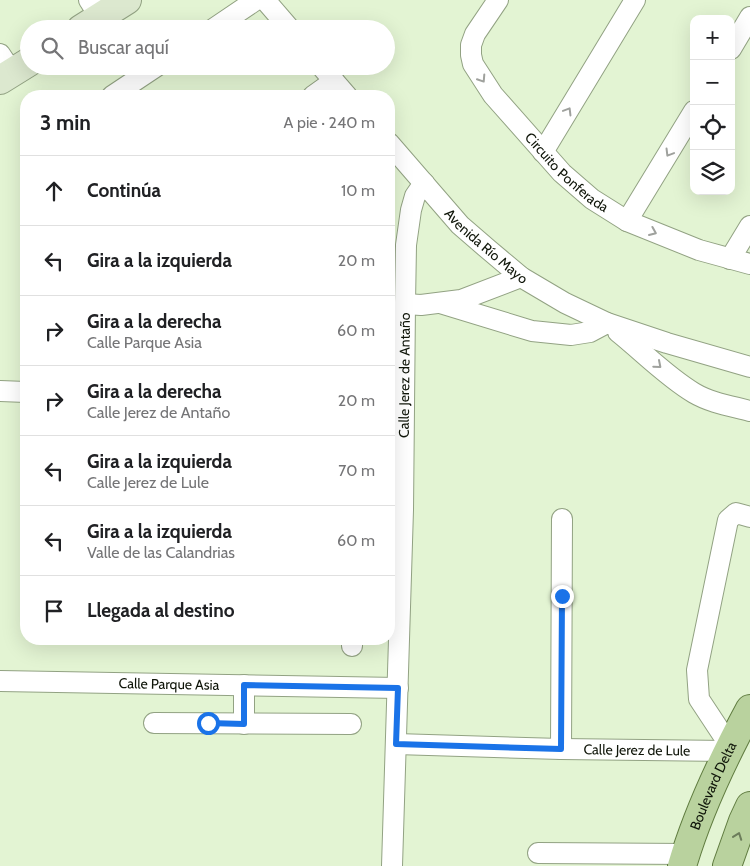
<!DOCTYPE html>
<html lang="es">
<meta charset="utf-8">
<style>
body{margin:0;font-family:Cabin,sans-serif;background:#f6f6f6;color:#202124}
.controls{position:absolute;right:15px;top:15px;display:grid;overflow:hidden;border-radius:10px;box-shadow:0 5px 20px #0002}
.controls button{width:45px;height:45px;display:grid;place-items:center;padding:0;border:0;border-bottom:1px solid #e0e0e0;background:#fff;color:#202124;font:25px sans-serif}
.stop{position:absolute;width:15px;height:15px;margin:-11px;border:4px solid #1a73e8;border-radius:50%;background:#fff}
.stop.end{background:#1a73e8;border-color:#fff;box-shadow:0 1px 5px #0008}
.list{margin:0;padding:0;list-style:none}
h2{display:flex;justify-content:space-between;align-items:center;height:65px;margin:0;padding:0 20px;font-size:21px}
h2 small{font-size:16px;font-weight:400;color:#757577}
.list li{display:grid;grid-template-columns:32px 1fr auto;gap:15px;align-items:center;box-sizing:border-box;height:70px;padding:0 20px;border-top:1px solid #e0e0e0}
.list b{display:block;font-size:19px;white-space:nowrap}
.list p{margin:0;font-size:16px;white-space:nowrap;color:#757577}
.list em{font-size:16px;font-style:normal;color:#757577}
.icon{flex:none;width:28px;height:28px;fill:none;stroke:currentColor;stroke-width:2;stroke-linecap:round;stroke-linejoin:round}
.map{position:relative;flex:none;width:750px;height:866px;overflow:hidden}
.search{position:absolute;background:#fff;box-shadow:0 5px 20px #0002;left:20px;top:20px;width:375px;height:55px;display:flex;align-items:center;gap:12px;box-sizing:border-box;padding:0 18px;border-radius:28px;color:#757577;font-size:19px}
.panel{position:absolute;background:#fff;box-shadow:0 5px 20px #0002;left:20px;top:90px;width:375px;height:555px;border-radius:20px}
.map>svg:first-child{display:block}
.lines{fill:none;stroke-linecap:round;stroke-linejoin:round}
.street-casing{stroke:#92a283;stroke-width:22}
.secondary-casing{stroke:#92a283;stroke-width:30}
.primary-casing{stroke:#607c40;stroke-width:30}
.street{stroke:#fff;stroke-width:20}
.secondary{stroke:#dce8cf;stroke-width:28}
.primary{stroke:#b9d29e;stroke-width:28}
.oneway{stroke:#9fa19d}
.oneway2{stroke:#6c7d5b}
.route{stroke:#1a73e8;stroke-width:6}
.labels{text-anchor:middle;dominant-baseline:central;stroke-width:5;stroke-linejoin:round;paint-order:stroke}
.street-label{font-size:14px;fill:#0f1509;stroke:#f4ffeb}
</style>
<div class="map">
<svg width="750" height="866" viewBox="0 0 750 866">
<rect width="100%" height="100%" fill="#e3f4d3"/>
<g class="lines">
<defs>
<g id="street">
<polyline points="89,0 100,17"/>
<polyline points="265,0 290,29"/>
<path id="s1" d="M498 0 475 34 471 45V55L473 64 493 95 562 173 592 199 627 221 699 250 750 264"/>
<polyline points="213,29 256,0"/>
<polyline points="731,49 750,17"/>
<polyline points="0,54 12,72"/>
<polyline points="321,66 347,96"/>
<polyline points="112,96 157,66"/>
<polyline points="313,96 334,81"/>
<path id="s2" d="M389 143 460 225 489 250 521 277 565 303 607 323 667 343 750 367"/>
<polyline points="543,152 635,0"/>
<polyline points="627,221 694,111"/>
<polyline points="730,259 750,226"/>
<polyline points="440,303 532,331 571,335 590,332 607,323"/>
<polyline points="405,304 421,305 461,300 521,277"/>
<path d="M618 332C643 352 667 377 694 393 711 403 731 406 750 411"/>
<polyline points="0,391 26,392"/>
<polyline points="352,646 352,639"/>
<path id="s3" d="M0 681 398 688"/>
<polyline points="154,723 351,724"/>
<polyline points="244,724 244,685"/>
<path id="s4" d="M396 744 561 749 727 751"/>
<polyline points="730,746 699,699 697,670 728,520 736,513 750,517"/>
<polyline points="561,749 562,519"/>
<polyline points="538,853 686,854"/>
<path id="s5" d="M392 866 403 510 405 304 406 245 411 210 415 196 424 183"/>
</g>
<g id="secondary">
<polyline points="81,29 127,0"/>
<polyline points="0,80 29,62"/>
</g>
<g id="primary">
<path id="s6" d="M682 866C698 811 723 759 750 709"/>
<polyline points="727,866 743,821 750,806"/>
</g>
</defs>
<use href="#street" class="street-casing"/>
<use href="#secondary" class="secondary-casing"/>
<use href="#primary" class="primary-casing"/>
<use href="#street" class="street"/>
<use href="#secondary" class="secondary"/>
<use href="#primary" class="primary"/>
</g>
<defs><path id="oneway-chevron" d="M-2-3.5L2.5 0L-2 3.5" fill="none" stroke-width="1.6" stroke-linecap="round" stroke-linejoin="round" transform="scale(1.25)"/></defs>
<g class="oneway">
<use href="#oneway-chevron" transform="translate(482 79) rotate(57)"/>
<use href="#oneway-chevron" transform="translate(568 111) rotate(-59)"/>
<use href="#oneway-chevron" transform="translate(669 153) rotate(121)"/>
<use href="#oneway-chevron" transform="translate(653 232) rotate(23)"/>
<use href="#oneway-chevron" transform="translate(658 365) rotate(41)"/>
</g>
<use class="oneway2" href="#oneway-chevron" transform="translate(738 836) rotate(-70)"/>
<g class="lines">
<polyline class="route" points="208,723 244,724 244,685 398,688 396,744 561,749 562,596"/>
</g>
<g class="labels">
<g class="street-label">
<text stroke="none"><textPath href="#s1" startOffset="216">Circuito Ponferada</textPath></text>
<text stroke="none"><textPath href="#s2" startOffset="142">Avenida Río Mayo</textPath></text>
<text stroke="none"><textPath href="#s5" startOffset="491">Calle Jerez de Antaño</textPath></text>
<text stroke="none"><textPath href="#s3" startOffset="169">Calle Parque Asia</textPath></text>
<text stroke="none"><textPath href="#s4" startOffset="241">Calle Jerez de Lule</textPath></text>
<text stroke="none"><textPath href="#s6" startOffset="86">Boulevard Delta</textPath></text>
</g>
</g>
</svg>
<div class="controls">
<button>+</button>
<button>−</button>
<button><svg class="icon" aria-label="locate" viewBox="0 0 24 24"><circle cx="12" cy="12" r="6"/><path d="M12 2v4M12 18v4M2 12h4M18 12h4"/></svg></button>
<button><svg class="icon" aria-label="layers" viewBox="0 0 24 24"><path d="M12 4l9 5-9 5-9-5zM3 14l9 5 9-5"/></svg></button>
</div>
<div class="stop" style="left:208px;top:723px"></div>
<div class="stop end" style="left:562px;top:596px"></div>
<div class="search"><svg class="icon" aria-label="search" viewBox="0 0 24 24"><circle cx="10" cy="10" r="6"/><path d="M15 15l6 6"/></svg>Buscar aquí</div>
<section class="panel">
<h2>3 min<small>A pie · 240 m</small></h2>
<ul class="list">
<li><svg class="icon" aria-label="ahead" viewBox="0 0 24 24"><path d="M12 20V5M6 11l6-6 6 6"/></svg><div><b>Continúa</b></div><em>10 m</em></li>
<li><svg class="icon" aria-label="left" viewBox="0 0 24 24"><path d="M17 20v-9H6M10 6l-5 5 5 5"/></svg><div><b>Gira a la izquierda</b></div><em>20 m</em></li>
<li><svg class="icon" aria-label="right" viewBox="0 0 24 24"><path d="M7 20v-9h11M14 6l5 5-5 5"/></svg><div><b>Gira a la derecha</b><p>Calle Parque Asia</p></div><em>60 m</em></li>
<li><svg class="icon" aria-label="right" viewBox="0 0 24 24"><path d="M7 20v-9h11M14 6l5 5-5 5"/></svg><div><b>Gira a la derecha</b><p>Calle Jerez de Antaño</p></div><em>20 m</em></li>
<li><svg class="icon" aria-label="left" viewBox="0 0 24 24"><path d="M17 20v-9H6M10 6l-5 5 5 5"/></svg><div><b>Gira a la izquierda</b><p>Calle Jerez de Lule</p></div><em>70 m</em></li>
<li><svg class="icon" aria-label="left" viewBox="0 0 24 24"><path d="M17 20v-9H6M10 6l-5 5 5 5"/></svg><div><b>Gira a la izquierda</b><p>Valle de las Calandrias</p></div><em>60 m</em></li>
<li><svg class="icon" aria-label="arrive" viewBox="0 0 24 24"><path d="M6 21V4h12l-3 4 3 4H6"/></svg><div><b>Llegada al destino</b></div></li>
</ul>
</section>
</div>
